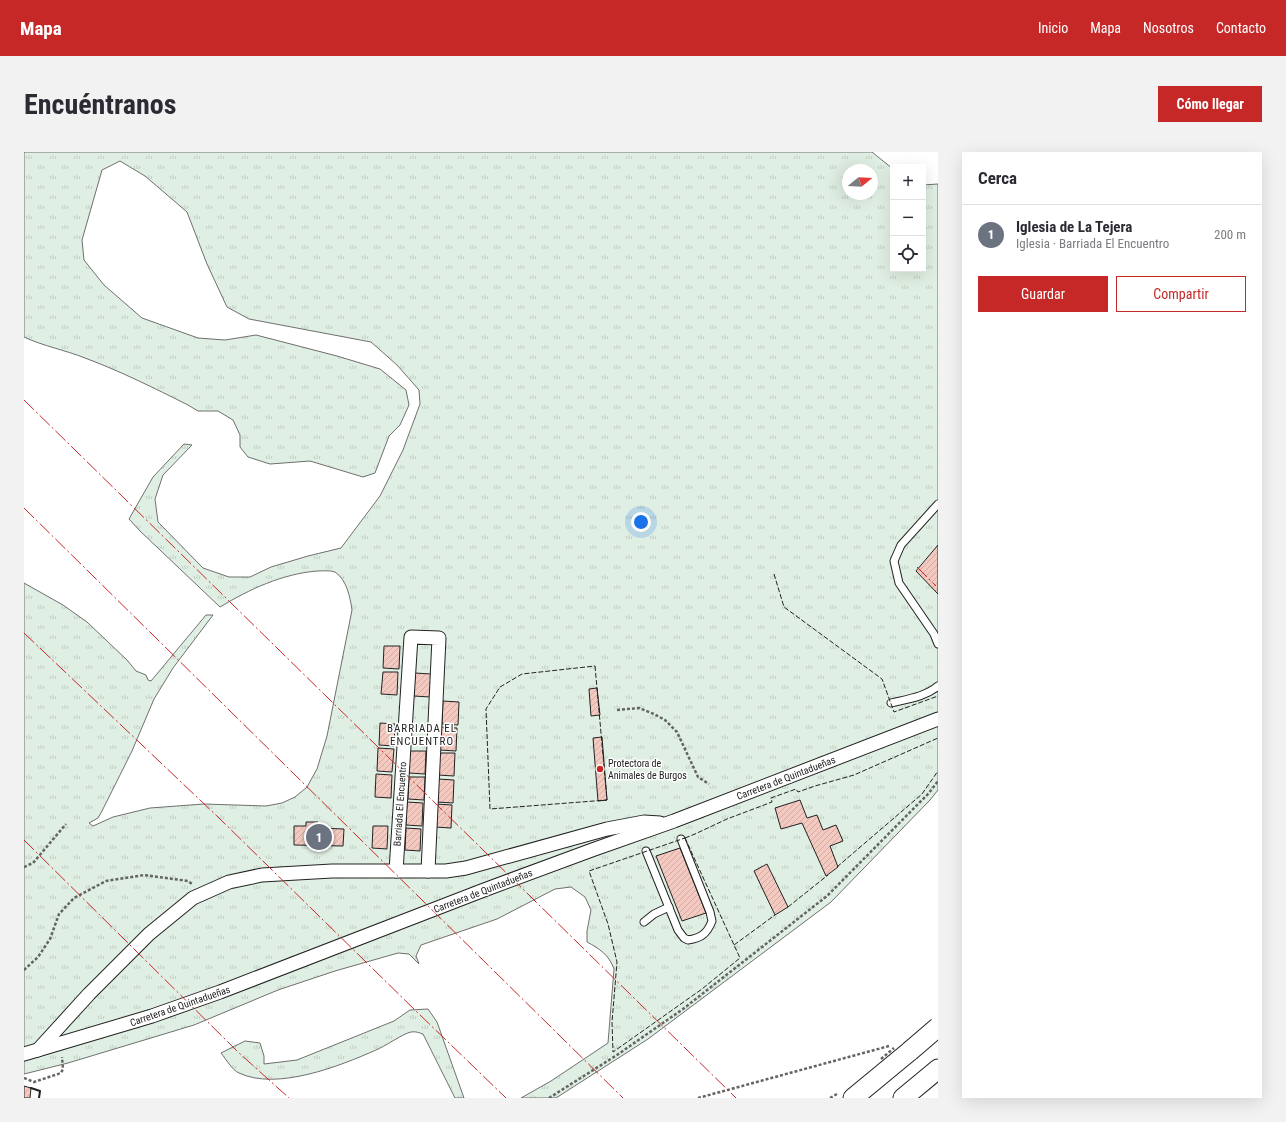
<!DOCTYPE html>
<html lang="es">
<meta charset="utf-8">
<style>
body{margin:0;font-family:"Roboto Condensed",sans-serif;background:#f2f2f3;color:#2b2b33}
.controls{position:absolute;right:12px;top:12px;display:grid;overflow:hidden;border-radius:0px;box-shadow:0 4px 16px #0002}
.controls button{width:36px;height:36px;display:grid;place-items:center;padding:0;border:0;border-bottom:1px solid #e1e1e2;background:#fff;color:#2b2b33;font:20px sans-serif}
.compass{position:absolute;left:818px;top:12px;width:36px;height:36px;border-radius:50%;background:#fff;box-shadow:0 4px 16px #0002;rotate:72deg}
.you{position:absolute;left:617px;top:370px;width:14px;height:14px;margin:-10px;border:3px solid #fff;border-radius:50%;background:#1a73e8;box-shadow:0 0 0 6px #1a73e833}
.badge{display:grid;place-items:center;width:26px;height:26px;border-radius:50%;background:#c62828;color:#fff;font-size:13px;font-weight:700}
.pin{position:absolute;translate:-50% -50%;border:2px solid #fff;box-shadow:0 1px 4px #0006}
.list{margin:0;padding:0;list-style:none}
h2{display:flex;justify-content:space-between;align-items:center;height:52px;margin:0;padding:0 16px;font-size:17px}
h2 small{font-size:13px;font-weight:400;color:#7c7c81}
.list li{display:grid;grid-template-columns:26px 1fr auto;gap:12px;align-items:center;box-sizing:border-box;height:60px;padding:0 16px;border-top:1px solid #e1e1e2}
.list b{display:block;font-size:15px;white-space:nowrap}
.list p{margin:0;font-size:13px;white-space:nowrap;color:#7c7c81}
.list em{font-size:13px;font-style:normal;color:#7c7c81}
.actions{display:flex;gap:8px;padding:12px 16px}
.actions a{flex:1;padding:9px 0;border:1px solid #c62828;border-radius:0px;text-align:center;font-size:14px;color:#c62828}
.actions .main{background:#c62828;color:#fff}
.icon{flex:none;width:22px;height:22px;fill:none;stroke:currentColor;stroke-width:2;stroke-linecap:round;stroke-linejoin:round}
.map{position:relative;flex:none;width:914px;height:946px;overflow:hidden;border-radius:0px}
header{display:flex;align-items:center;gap:24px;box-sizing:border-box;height:56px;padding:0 20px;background:#c62828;color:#fff}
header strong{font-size:19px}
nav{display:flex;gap:22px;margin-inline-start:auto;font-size:14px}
.intro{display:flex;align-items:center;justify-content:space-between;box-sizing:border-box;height:96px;padding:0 24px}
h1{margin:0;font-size:28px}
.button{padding:10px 18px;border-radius:0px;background:#c62828;color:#fff;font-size:14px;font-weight:700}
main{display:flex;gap:24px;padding:0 24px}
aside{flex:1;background:#fff;border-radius:0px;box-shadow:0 4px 16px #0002}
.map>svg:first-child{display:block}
.grass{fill:url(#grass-tufts);stroke:#6f6f6f;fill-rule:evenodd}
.building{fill:url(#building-hatch);stroke:#222}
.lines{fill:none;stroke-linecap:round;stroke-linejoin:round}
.service-casing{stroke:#222;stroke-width:9}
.minor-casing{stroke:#222;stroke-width:15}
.secondary-casing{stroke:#222;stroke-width:21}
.path{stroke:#646464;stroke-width:2.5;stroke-dasharray:3 2;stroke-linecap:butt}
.service{stroke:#fff;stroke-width:7}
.minor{stroke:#fff;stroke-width:13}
.secondary{stroke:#fff;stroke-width:19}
.secondary-bridge-casing{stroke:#222;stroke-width:21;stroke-linecap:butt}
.path-bridge{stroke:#646464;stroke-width:2.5;stroke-dasharray:3 2;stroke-linecap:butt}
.secondary-bridge{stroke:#fff;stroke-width:19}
.fence{stroke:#222;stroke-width:1;stroke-dasharray:5 2;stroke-linecap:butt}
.wall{stroke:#222;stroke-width:2}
.power{stroke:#c62828;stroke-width:1;stroke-dasharray:14 3 2 3;stroke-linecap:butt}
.poi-dot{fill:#c62828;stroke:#fff;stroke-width:1.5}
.labels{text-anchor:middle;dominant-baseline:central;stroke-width:3;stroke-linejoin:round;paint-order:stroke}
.poi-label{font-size:10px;fill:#222;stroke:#fff;text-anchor:start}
.street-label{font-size:10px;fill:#222;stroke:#fff}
.neighbourhood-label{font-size:11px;letter-spacing:1px;fill:#222;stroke:#fff}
</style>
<header>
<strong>Mapa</strong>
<nav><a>Inicio</a><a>Mapa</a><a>Nosotros</a><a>Contacto</a></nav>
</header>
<div class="intro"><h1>Encuéntranos</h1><a class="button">Cómo llegar</a></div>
<main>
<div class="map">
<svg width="914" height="946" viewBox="0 0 914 946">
<defs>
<pattern id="grass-tufts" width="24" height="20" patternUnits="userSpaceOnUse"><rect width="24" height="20" fill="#e0efe3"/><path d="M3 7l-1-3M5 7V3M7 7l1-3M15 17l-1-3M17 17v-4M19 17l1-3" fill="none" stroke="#c0cdc2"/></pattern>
<pattern id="building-hatch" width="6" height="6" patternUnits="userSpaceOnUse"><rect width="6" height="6" fill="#f3c9c0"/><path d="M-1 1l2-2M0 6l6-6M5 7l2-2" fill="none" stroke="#d0aca5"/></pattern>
</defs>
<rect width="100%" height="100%" fill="#fff"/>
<g class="grass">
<path d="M0 0H848L869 17V117H899V33L914 32V638L906 648 807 750 624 887 532 946H497L527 929 584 891 590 817C585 803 576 797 563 790V779L567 758 561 745 547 735 531 737 473 767 397 793 392 804 395 812 385 802 374 801 311 819 254 838 170 873 44 911 0 922V431L39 453 63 470 103 508 112 519 122 523 124 528 127 529 182 463H189L149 516 130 547 108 599 78 659 74 666 65 671 69 674 89 665 126 656 180 652 242 654 258 651 271 645 283 635 293 617 303 584 328 458C326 445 323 428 311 420 306 418 298 419 293 419 258 422 226 437 196 455L116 379 105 367 129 325 160 292 168 293 139 323 131 347 134 370 179 416 205 425H226L247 415 284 404 317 396 356 344 379 298 396 252 395 238 373 213 347 190 225 167 203 155 183 112 163 60 121 24 96 9 78 18 58 88 60 108 80 133 118 166 174 186 201 188 232 183 313 204 356 217 382 238 385 253 376 273 365 284 351 321 339 325 286 309 246 312 224 305 216 295V283L209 268 194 259H174L164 253C130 236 96 219 61 206 41 198 19 194 0 185ZM824 18H848V42H824Z"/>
<path d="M404 857 413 870 440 946H431L399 882C396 881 391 879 387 880 380 881 360 895 352 898 316 914 253 939 215 921 208 918 202 907 197 901L221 889 236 891 240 904V912L273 908 370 869 386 858Z"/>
</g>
<g class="building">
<polygon points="914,393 914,442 892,419"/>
<polygon points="360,494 376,494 375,517 359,516"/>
<polygon points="359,520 374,520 373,543 357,542"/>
<polygon points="391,521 407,522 406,545 390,544"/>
<polygon points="573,536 576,563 567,564 565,537"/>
<polygon points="419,549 435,550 434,573 418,572"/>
<polygon points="356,571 371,572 370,594 355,593"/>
<polygon points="417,575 433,576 432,599 416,598"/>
<polygon points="578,585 583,648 574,649 569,586"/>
<polygon points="354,596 370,597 368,620 353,619"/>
<polygon points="386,599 402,599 401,622 385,621"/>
<polygon points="415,601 431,601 430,624 414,623"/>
<polygon points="352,622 368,623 367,646 351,645"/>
<polygon points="385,625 401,625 400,648 384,647"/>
<polygon points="414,627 430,628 429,651 413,650"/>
<polygon points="776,648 783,666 793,663 799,678 812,673 819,689 806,694 814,715 802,724 778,671 757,677 751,656"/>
<polygon points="383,650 399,651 398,674 382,673"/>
<polygon points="412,652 428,653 427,676 411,675"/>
<polygon points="282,670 294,670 294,676 320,677 319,694 270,693 270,674 282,674"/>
<polygon points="349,674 364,674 363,697 348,696"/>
<polygon points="382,676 397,677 396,699 381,698"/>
<polygon points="656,696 682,761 658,769 632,704"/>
<polygon points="743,712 764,755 751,763 730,719"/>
<polygon points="0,934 7,936 6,946 0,946"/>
</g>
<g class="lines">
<defs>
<g id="service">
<polyline points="914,352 877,393 870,409 875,431 910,482 914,492"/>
<path d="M867 551C883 547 901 545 914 534"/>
<path d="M622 699 654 778 660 786 664 788C677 786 683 782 688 769L686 760 657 687"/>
<polyline points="620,770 630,762 645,755"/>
</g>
<g id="minor">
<polyline points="372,719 387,485 415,486 404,719"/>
<polyline points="14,898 65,842 125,782 169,746 205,730 238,723 308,719 422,719 442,716 583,677 620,670 636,671"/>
<polyline points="0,902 128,864 196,840 460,738 568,698 650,669 914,567"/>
</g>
<g id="secondary">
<polyline points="829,946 886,899"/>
<polyline points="879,946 914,917"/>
</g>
</defs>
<use href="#service" class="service-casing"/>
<use href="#minor" class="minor-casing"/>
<use href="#secondary" class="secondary-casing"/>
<g class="path">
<polyline points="593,558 615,556 630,562 641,568 653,580 674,625 685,632"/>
<polyline points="0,715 9,711 42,672"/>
<polyline points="0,818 14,805 26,787 35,762 50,746 82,729 120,723 164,729 168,732"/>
<polyline points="0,926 10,930 37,921 39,917 38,905"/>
<polyline points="525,946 593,903 659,857 803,744 905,641 914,629"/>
<polyline points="674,946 865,894"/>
<polyline points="806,946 813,942"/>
</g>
<use href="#service" class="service"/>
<use href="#minor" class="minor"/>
<use href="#secondary" class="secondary"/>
<defs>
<polyline id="secondary-bridge" points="886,899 914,875"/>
</defs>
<use href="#secondary-bridge" class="secondary-bridge-casing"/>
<polyline class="path-bridge" points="857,907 870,896"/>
<use href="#secondary-bridge" class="secondary-bridge"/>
<g class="fence">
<polyline points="750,422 760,455 858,527 870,560 914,544"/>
<polygon points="571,514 583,648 466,657 462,557 476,535 498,522"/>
<polygon points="661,686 716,806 678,837 589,900 588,870 593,810 584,772 565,719"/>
<polyline points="661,686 671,682 703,667 748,650 747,646 772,637 774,640 791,634 830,623 914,586"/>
<polyline points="813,715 898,642 914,619"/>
<polyline points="764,755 804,723"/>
<polyline points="710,793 751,763"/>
</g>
<polyline class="wall" points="7,936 16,939 15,946"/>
<g class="power">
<polyline points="0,248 712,946"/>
<polyline points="0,356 599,946"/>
<polyline points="893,415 912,434"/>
<polyline points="0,481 195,666 394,861 482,946"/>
<polyline points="0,688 214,900 265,946"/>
</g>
</g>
<circle class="poi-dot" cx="576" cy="617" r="4"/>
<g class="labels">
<g class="poi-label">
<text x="584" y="611">Protectora de<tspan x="584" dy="12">Animales de Burgos</tspan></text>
</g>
<g class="street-label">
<text transform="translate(762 626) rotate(-21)">Carretera de Quintadueñas</text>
<text transform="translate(376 652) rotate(-86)">Barriada El Encuentro</text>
<text transform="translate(459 739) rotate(-21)">Carretera de Quintadueñas</text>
<text transform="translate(156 854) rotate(-19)">Carretera de Quintadueñas</text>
</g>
<g class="neighbourhood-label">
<text x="398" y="576">BARRIADA EL<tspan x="398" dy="13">ENCUENTRO</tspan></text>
</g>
</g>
</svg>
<div class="controls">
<button>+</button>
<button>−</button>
<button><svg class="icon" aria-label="locate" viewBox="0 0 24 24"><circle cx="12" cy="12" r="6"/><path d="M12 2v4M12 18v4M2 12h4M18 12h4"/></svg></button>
</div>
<svg class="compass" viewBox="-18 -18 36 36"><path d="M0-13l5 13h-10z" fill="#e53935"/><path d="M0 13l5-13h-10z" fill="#7c7c81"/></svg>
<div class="you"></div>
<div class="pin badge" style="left:295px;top:685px;background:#6b7280">1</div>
</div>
<aside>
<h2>Cerca<small></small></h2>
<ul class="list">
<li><span class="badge" style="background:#6b7280">1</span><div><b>Iglesia de La Tejera</b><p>Iglesia · Barriada El Encuentro</p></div><em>200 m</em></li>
</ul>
<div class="actions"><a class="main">Guardar</a><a>Compartir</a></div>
</aside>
</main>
